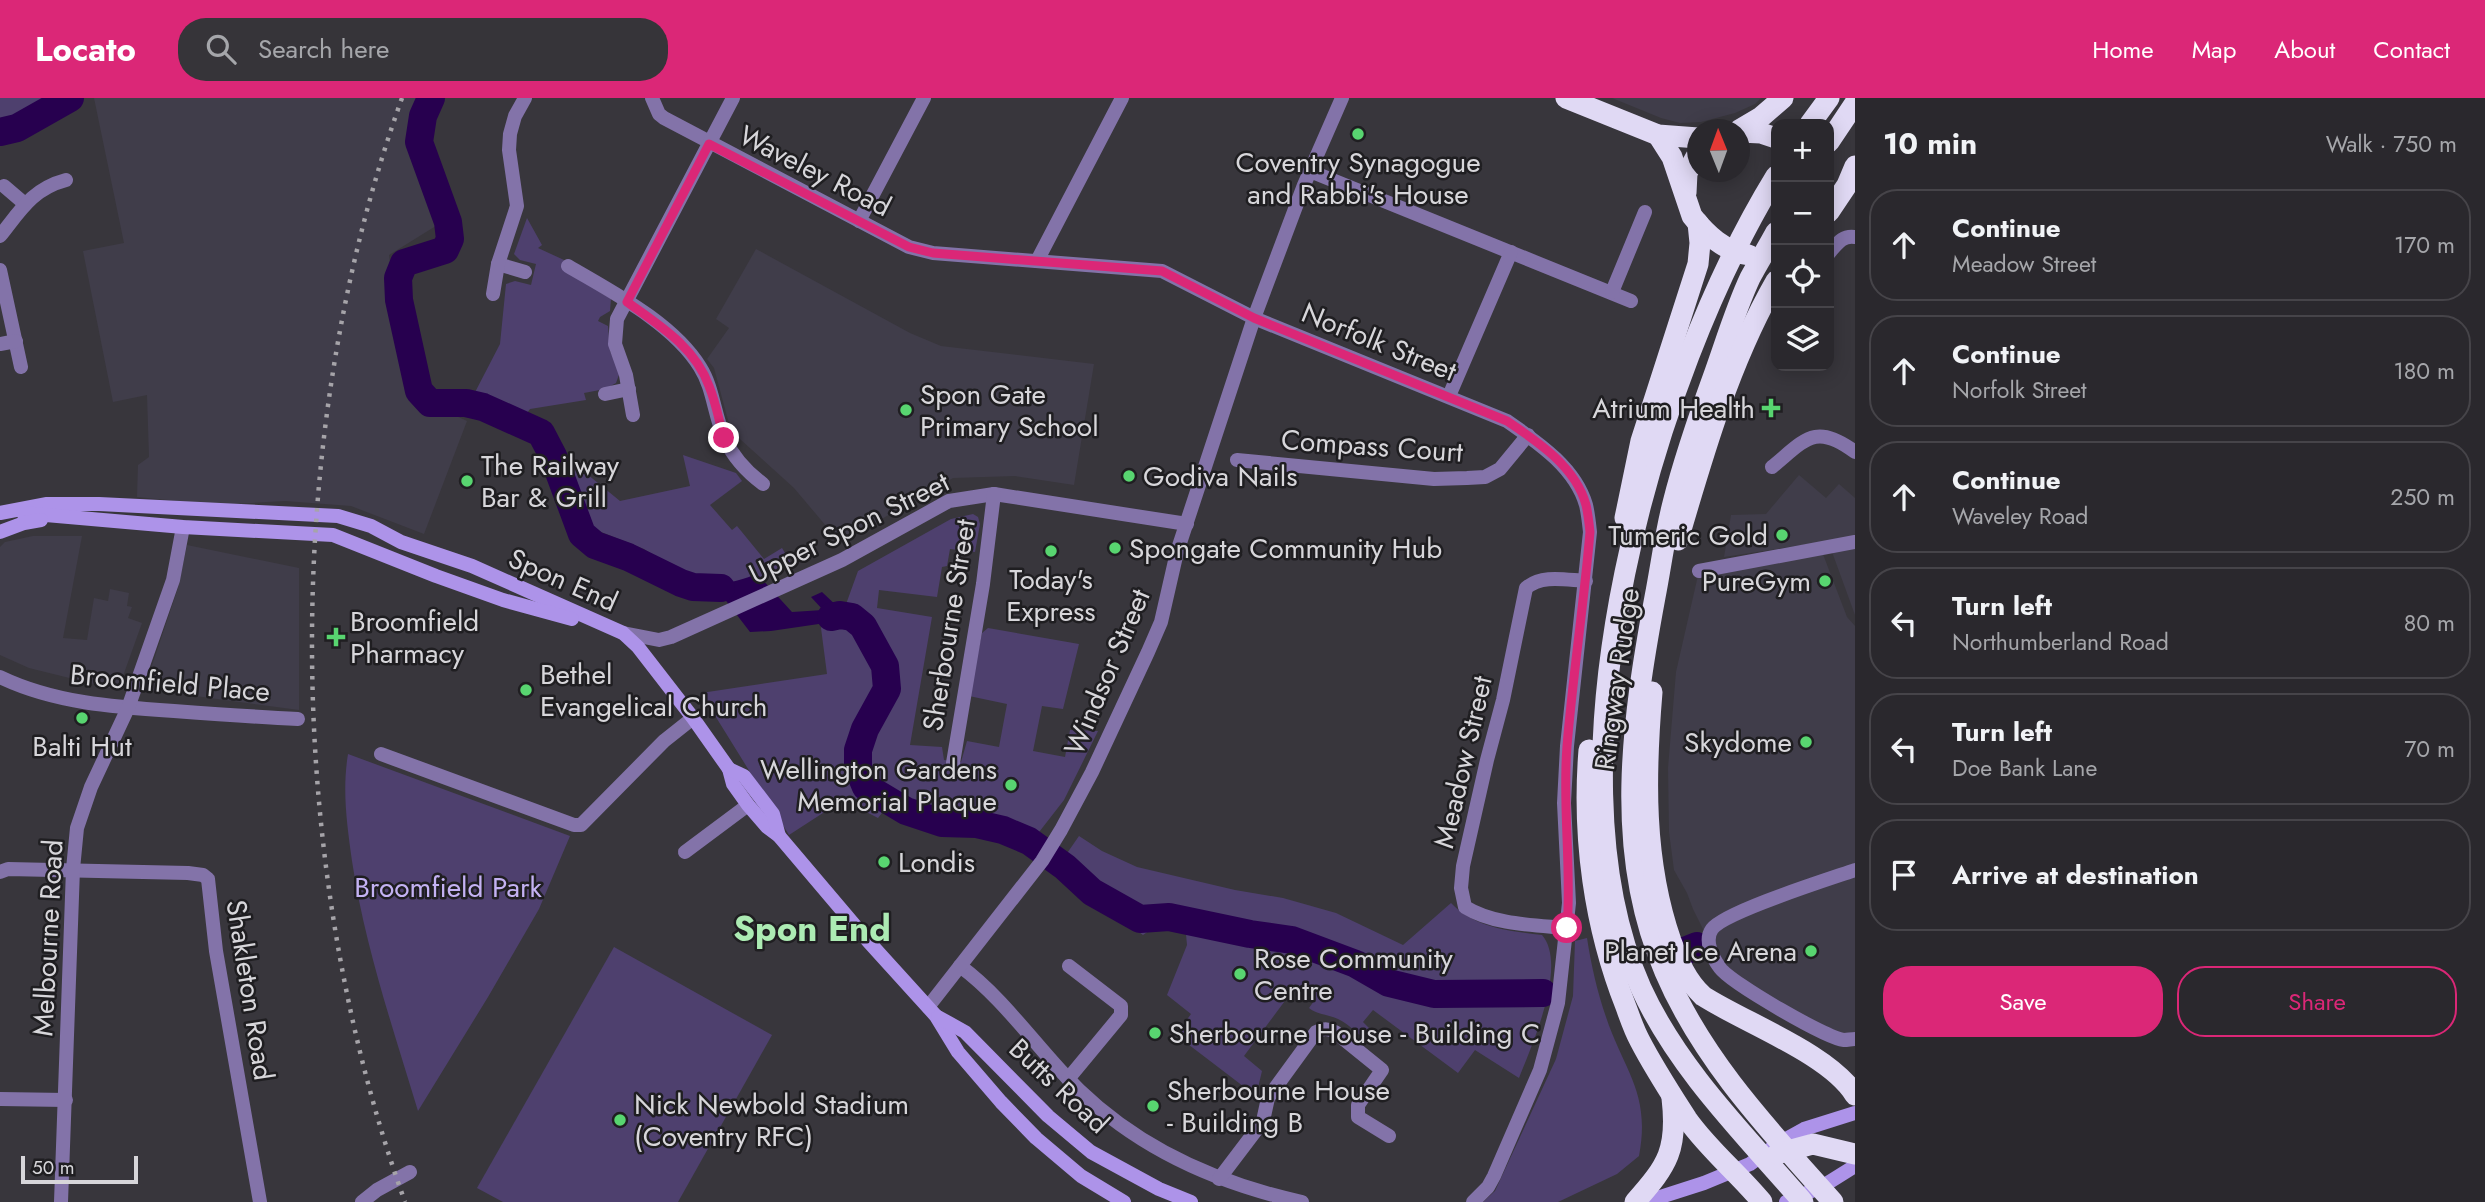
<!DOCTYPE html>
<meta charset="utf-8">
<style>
body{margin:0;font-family:Jost,sans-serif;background:#363439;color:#f1f3f6}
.controls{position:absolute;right:21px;top:21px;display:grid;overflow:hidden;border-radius:14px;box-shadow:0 4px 18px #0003}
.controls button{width:63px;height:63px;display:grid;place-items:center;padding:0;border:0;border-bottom:2px solid #464449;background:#2a282d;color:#f1f3f6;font:35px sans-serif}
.compass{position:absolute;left:1687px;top:21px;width:63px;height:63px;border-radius:50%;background:#2a282d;box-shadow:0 4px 18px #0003;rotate:359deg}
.scale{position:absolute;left:21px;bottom:18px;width:117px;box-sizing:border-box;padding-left:7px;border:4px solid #d7d6da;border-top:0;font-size:19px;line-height:24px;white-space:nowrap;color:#d7d6da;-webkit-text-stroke:5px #1f1e21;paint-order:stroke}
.stop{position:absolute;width:21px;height:21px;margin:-16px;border:5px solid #db2777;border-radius:50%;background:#fff}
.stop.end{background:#db2777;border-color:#fff;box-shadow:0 2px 7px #0008}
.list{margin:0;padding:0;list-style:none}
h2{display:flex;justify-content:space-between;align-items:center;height:91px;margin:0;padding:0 28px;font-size:30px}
h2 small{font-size:23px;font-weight:400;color:#a5a6aa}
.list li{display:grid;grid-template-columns:46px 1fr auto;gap:21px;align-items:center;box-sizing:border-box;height:112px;margin:0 14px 14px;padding:0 14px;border:2px solid #464449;border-radius:28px}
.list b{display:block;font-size:26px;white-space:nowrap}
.list p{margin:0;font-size:23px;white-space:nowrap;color:#a5a6aa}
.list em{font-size:23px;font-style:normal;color:#a5a6aa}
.actions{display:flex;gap:14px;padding:21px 28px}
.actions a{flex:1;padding:16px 0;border:2px solid #db2777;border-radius:28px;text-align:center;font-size:24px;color:#db2777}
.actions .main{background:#db2777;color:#fff}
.icon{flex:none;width:38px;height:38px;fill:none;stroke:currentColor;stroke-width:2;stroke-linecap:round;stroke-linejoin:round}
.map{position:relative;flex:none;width:1855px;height:1104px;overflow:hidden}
header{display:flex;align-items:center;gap:42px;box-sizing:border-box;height:98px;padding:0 35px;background:#db2777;color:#fff}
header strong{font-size:33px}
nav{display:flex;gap:38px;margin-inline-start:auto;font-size:24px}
.search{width:490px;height:63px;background:#363439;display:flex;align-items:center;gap:18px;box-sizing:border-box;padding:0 24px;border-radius:28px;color:#a5a6aa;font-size:26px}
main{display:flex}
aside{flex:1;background:#2a282d}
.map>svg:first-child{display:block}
.built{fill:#403d4a}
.green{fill:#4e406e}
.water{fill:#27004f}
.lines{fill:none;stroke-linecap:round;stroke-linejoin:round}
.river{stroke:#27004f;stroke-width:28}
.street{stroke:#8373a9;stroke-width:14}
.secondary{stroke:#ad93e9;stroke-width:14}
.highway{stroke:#e0d9f4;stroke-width:21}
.rail{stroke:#a6a4a9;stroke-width:4.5;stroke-dasharray:3.5 7;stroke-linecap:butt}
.route{stroke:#db2777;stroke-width:9}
.poi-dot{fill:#58d570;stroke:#1f1e21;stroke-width:2.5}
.labels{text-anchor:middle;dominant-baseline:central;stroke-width:5;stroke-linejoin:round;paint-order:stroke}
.poi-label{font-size:28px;fill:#d7d6da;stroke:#1f1e21;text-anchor:start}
.street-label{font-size:28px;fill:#d7d6da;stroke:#1f1e21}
.park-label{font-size:28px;fill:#c4b2f3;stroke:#1f1e21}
.district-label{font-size:35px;font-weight:bold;fill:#acebb3;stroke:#1f1e21}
</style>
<header>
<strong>Locato</strong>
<div class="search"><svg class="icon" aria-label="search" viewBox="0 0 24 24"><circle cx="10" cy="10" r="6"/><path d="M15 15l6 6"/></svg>Search here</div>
<nav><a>Home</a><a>Map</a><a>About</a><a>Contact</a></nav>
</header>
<main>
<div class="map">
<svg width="1855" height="1104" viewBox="0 0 1855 1104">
<rect width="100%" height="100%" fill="#38363c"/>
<g class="built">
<polygon points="94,0 424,0 409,46 439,126 389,157 406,295 467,323 424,436 351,408 285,403 218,407 137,399 138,367 149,359 147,297 113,304 83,153 124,145"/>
<polygon points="1612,0 1761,0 1755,6 1735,15 1701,24 1680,25 1661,20"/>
<polygon points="756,151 910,235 941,248 1094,266 1074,387 1015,378 953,380 852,438 832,435 794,390 731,333 714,270 707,261 729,230 716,221"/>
<polygon points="1799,377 1826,400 1839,386 1855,400 1855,517 1828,443 1724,459 1731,417 1766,416"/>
<polygon points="33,438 82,438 63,540 87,542 94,500 108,503 110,491 129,495 127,508 132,509 128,520 142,525 118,592 29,570 0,557 0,449 5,444"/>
<polygon points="187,447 299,470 299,612 144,591 178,490"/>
<polygon points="1821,451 1847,519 1855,528 1855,941 1843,942 1736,884 1708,841 1693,811 1687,795 1674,772 1669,734 1668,670 1676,574 1699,473"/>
</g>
<g class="green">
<polygon points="0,0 59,0 15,24 0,28"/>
<polygon points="527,120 542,147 538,150 564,162 561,169 611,201 610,213 600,219 598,223 608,228 610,253 620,274 616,285 605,291 584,295 586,302 530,311 521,323 500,310 471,302 500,246 506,186 515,183 531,187 536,166 520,162 514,156"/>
<polygon points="683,357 736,375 742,383 710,407 732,432 737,428 764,461 782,450 791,465 734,491 686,479 644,451 591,430 562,366 571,363 620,403 690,388"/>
<polygon points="973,416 978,419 980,426 975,454 950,451 947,468 942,469 937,499 879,492 877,510 932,519 910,647 942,649 944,662 961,664 967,643 999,649 1007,606 969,598 982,535 988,530 1079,546 1063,611 1042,608 1033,653 1065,659 1070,632 1098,633 1064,702 1036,738 985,717 922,710 896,697 878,720 843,702 789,737 701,595 827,576 821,530 832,510 845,509 858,473 951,421"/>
<path d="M348 656 570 738 539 811 488 899 418 1013C393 930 365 849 352 763 347 726 342 693 348 656Z"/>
<path d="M1079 738 1102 753 1137 769 1235 792 1283 800 1336 815 1403 847 1451 805C1475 830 1509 833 1542 837 1568 867 1532 947 1519 980L1475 952 1458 975 1373 912 1363 924 1370 931 1363 940C1355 933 1347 925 1338 921 1327 916 1318 917 1309 910L1314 903 1300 893 1297 895 1293 892 1244 958 1262 973 1256 998 1176 937 1191 916 1167 897 1187 847 1186 836C1169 826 1159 825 1143 837L1054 774Z"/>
<path d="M1587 840C1591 866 1597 893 1606 919 1624 973 1651 995 1639 1058L1617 1076 1558 1104H1483L1495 1093 1556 961 1573 898 1575 843Z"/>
<polygon points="614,849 772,937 678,1104 503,1104 477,1090"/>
</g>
<path class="water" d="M754 477 759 478 792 514 823 512 811 499 822 494 840 511C854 511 861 515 868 526L859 535 846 522 771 533 750 534 720 495 689 496 681 493 685 483C713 488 728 487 754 477Z"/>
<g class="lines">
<g class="river">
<polyline points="431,0 423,18 419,44 448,124 450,141 445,152 404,165 398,180 399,202 419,293 430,305 466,305 483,309 541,335 553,358 582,436 595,447 628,459 681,485 693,489 721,490"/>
<polyline points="0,34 17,30 70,0"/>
<polyline points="831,519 840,517 852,519 863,528 885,568 887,591 865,631 858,652 858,670 866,689 906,713 942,725 977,726 1003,732 1029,743 1065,769 1092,794 1140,821 1169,819 1250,836 1292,842 1356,866 1389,885 1434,896 1543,895"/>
<polyline points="1687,852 1697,848"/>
</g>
<g class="street">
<path d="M652 0 659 16 664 20 909 149 933 155 1162 173 1254 220 1507 323C1537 344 1575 369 1586 407 1588 415 1589 425 1590 434L1567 648 1564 705 1569 805 1558 905 1540 972 1494 1078 1488 1089 1473 1104"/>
<polyline points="1310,73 1631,203"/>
<polyline points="4,88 25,106"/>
<polyline points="859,123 924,0"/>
<path d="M0 138C20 113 32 91 66 82"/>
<path d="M1829 155C1837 146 1842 137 1855 139"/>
<polyline points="1037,163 1122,0"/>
<polyline points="498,166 525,174"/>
<path d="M568 168C612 194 673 225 700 269 714 291 714 318 725 341 733 359 747 374 763 386"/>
<polyline points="0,172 21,269"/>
<polyline points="1612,194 1645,114"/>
<polyline points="493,196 498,166 517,108 509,52 510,36 515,18 525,0"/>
<polyline points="0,246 16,243"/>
<polyline points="605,296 629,291"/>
<polyline points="1449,298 1511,154"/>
<polyline points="633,317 626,277 615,246 617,221 733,0"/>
<polyline points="1237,362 1434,381 1467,380 1485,379 1500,371 1528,337"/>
<path d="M1772 369C1805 342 1815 324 1855 354"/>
<polyline points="1699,473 1855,444"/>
<polyline points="623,535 659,542 671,539 842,462 949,403 994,396 1187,426"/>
<path d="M0 579C54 605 114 609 174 613 215 616 256 619 298 621"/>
<polyline points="381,656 574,727 581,727 664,643 693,620"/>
<polyline points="953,665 983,486 994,396"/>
<polyline points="685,754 748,707"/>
<path d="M1855 772C1829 781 1724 814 1712 831 1704 842 1712 859 1720 870 1731 885 1826 940 1844 942 1848 942 1851 941 1855 941"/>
<polyline points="0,774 8,771 188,775 203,777 208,781 216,853 260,1104"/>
<path d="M1567 830C1534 827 1494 827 1465 809L1461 790 1463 768 1487 662 1503 602 1526 490C1542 476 1566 482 1586 483"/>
<path d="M960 868C1005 901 1039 953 1079 992 1140 1051 1220 1086 1302 1104"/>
<polyline points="928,909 1042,763 1061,732 1092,674 1148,554 1161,524 1177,454 1254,220 1304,87 1342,0"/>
<polyline points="1068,981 1121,917 1121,908 1069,868"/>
<polyline points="0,1001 66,1002"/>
<path d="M1219 1081 1263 1023 1268 1000 1316 934C1323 930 1328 930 1335 934L1382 972 1358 1007V1019L1389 1038"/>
<polyline points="61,1104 73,771 77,730 91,689 128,610 173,482 183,429"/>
<polyline points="362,1104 377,1092 410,1074"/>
</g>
<g class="secondary">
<polyline points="0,415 47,406 99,406 338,418 371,428 401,444 472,468 623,535 638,549 693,620 729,671 733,686 748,707 767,729 779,738 868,843 936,918 958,954 1001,1004 1036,1040 1081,1078 1124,1104"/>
<polyline points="23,415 183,429 333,437 436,478 503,502 572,521"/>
<polyline points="0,434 24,425 41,422"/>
<polyline points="729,671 744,678 773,716 779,738"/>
<polyline points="938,919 965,934 1048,1018 1091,1054 1159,1091 1191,1104"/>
<polyline points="1645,1104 1704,1085 1750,1066 1779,1045 1804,1031 1855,1015"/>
<polyline points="1786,1104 1823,1088 1855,1068"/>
</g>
<g class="highway">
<polyline points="1566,0 1658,37 1698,40"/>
<polyline points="1810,26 1829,0"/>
<polyline points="1739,32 1761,19 1783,0"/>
<polyline points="1740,34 1761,35 1776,40"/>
<path d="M1658 37 1672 59 1692 118C1707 137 1724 153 1749 157"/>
<polyline points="1829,44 1855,5"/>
<path d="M1776 78C1653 278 1541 666 1641 890 1678 971 1745 1037 1803 1104"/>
<polyline points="1686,95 1687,75 1698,55"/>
<polyline points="1829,114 1847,87 1855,68"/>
<path d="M1776 134C1768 149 1758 165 1750 180 1736 210 1726 243 1715 274 1699 318 1684 361 1673 405 1665 436 1661 468 1655 499 1632 623 1613 754 1665 874 1703 963 1770 1033 1833 1104"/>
<polyline points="1625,420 1641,343 1698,166 1700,145 1698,125"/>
<path d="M1678 442C1704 353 1730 263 1776 183"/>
<path d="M1652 594C1645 677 1643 763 1671 843 1679 864 1686 882 1703 898 1745 925 1830 956 1855 997"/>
<path d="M1589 652C1582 739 1594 828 1626 909 1630 920 1634 932 1640 943 1654 970 1671 996 1687 1021 1709 1052 1738 1075 1762 1104"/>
<polyline points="1777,1056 1813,1046 1855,1056"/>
<path d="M1635 1104C1668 1067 1678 1051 1672 1000"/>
</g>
<path class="rail" d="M402 0C280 340 283 765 405 1104"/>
</g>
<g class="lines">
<path class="route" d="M724 340C719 323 716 305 709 288 695 249 659 227 627 204L709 46 909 149 933 155 1162 173 1254 220 1507 323C1537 343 1576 369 1586 407 1588 415 1589 425 1590 434 1584 505 1573 576 1567 648 1562 709 1572 770 1567 830"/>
</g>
<g class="poi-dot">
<circle cx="1358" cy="36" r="7"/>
<path d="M1767.5 299.5h7v7h7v7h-7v7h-7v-7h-7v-7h7z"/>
<circle cx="906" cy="312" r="7"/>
<circle cx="1129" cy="378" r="7"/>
<circle cx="467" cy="383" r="7"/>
<circle cx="1782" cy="437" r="7"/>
<circle cx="1115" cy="450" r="7"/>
<circle cx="1051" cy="453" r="7"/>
<circle cx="1825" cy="483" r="7"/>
<path d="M332.5 528.5h7v7h7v7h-7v7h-7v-7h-7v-7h7z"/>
<circle cx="526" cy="592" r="7"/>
<circle cx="82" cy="620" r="7"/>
<circle cx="1806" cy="644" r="7"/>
<circle cx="1011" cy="687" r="7"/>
<circle cx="884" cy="764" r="7"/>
<circle cx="1811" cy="853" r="7"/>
<circle cx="1240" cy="876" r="7"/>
<circle cx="1155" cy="935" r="7"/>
<circle cx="1153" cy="1008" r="7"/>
<circle cx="620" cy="1022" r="7"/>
</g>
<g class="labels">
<g class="poi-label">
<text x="1358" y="64" text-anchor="middle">Coventry Synagogue<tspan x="1358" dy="32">and Rabbi's House</tspan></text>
<text x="920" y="296">Spon Gate<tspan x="920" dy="32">Primary School</tspan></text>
<text x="1755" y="310" text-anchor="end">Atrium Health</text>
<text x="481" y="367">The Railway<tspan x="481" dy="32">Bar &amp; Grill</tspan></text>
<text x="1143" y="378">Godiva Nails</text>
<text x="1768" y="437" text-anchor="end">Tumeric Gold</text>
<text x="1129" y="450">Spongate Community Hub</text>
<text x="1051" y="481" text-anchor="middle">Today's<tspan x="1051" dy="32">Express</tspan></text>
<text x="1811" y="483" text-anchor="end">PureGym</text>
<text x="350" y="523">Broomfield<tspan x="350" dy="32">Pharmacy</tspan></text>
<text x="540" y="576">Bethel<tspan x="540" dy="32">Evangelical Church</tspan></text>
<text x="1792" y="644" text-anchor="end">Skydome</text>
<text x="82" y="648" text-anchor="middle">Balti Hut</text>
<text x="997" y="671" text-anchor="end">Wellington Gardens<tspan x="997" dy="32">Memorial Plaque</tspan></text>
<text x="898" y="764">Londis</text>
<text x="1797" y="853" text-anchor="end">Planet Ice Arena</text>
<text x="1254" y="860">Rose Community<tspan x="1254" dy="32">Centre</tspan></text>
<text x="1169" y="935">Sherbourne House - Building C</text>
<text x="1167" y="992">Sherbourne House<tspan x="1167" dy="32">- Building B</tspan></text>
<text x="634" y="1006">Nick Newbold Stadium<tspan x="634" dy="32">(Coventry RFC)</tspan></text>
</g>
<g class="street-label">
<text transform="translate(815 73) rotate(27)">Waveley Road</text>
<text transform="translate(1379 244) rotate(22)">Norfolk Street</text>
<text transform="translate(1372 348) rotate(4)">Compass Court</text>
<text transform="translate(849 430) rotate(-26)">Upper Spon Street</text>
<text transform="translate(563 482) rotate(24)">Spon End</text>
<text transform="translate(949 527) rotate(-81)">Sherbourne Street</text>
<text transform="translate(1107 574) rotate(-67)">Windsor Street</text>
<text transform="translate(1617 581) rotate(-82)">Ringway Rudge</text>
<text transform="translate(170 585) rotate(5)">Broomfield Place</text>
<text transform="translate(1463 664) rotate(-77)">Meadow Street</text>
<text transform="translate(48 840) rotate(-87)">Melbourne Road</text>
<text transform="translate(250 892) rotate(81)">Shakleton Road</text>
<text transform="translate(1059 988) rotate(43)">Butts Road</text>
</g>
<g class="park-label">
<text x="448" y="789">Broomfield Park</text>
</g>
<g class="district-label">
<text x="812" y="831">Spon End</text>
</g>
</g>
</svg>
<div class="controls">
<button>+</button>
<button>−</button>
<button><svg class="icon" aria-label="locate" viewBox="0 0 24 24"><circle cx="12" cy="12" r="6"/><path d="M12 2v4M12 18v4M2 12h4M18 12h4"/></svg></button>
<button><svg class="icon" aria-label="layers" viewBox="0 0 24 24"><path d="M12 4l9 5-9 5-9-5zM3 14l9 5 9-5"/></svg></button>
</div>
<svg class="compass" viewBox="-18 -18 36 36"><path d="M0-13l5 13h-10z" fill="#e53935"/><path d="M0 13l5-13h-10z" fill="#a5a6aa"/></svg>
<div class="scale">50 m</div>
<div class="stop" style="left:1567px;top:830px"></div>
<div class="stop end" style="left:724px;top:340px"></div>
</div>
<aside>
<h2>10 min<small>Walk · 750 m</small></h2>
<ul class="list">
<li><svg class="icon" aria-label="ahead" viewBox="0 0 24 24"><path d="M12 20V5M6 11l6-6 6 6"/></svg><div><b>Continue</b><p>Meadow Street</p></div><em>170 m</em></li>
<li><svg class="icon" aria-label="ahead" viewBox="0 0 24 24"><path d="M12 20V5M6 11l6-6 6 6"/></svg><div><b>Continue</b><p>Norfolk Street</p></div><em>180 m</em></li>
<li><svg class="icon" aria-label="ahead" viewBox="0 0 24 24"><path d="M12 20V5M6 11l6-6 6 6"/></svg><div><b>Continue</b><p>Waveley Road</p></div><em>250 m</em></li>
<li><svg class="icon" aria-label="left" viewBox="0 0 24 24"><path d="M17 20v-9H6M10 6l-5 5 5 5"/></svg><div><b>Turn left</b><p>Northumberland Road</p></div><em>80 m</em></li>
<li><svg class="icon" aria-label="left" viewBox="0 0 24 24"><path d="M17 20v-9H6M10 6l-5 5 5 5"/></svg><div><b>Turn left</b><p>Doe Bank Lane</p></div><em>70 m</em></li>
<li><svg class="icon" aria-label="arrive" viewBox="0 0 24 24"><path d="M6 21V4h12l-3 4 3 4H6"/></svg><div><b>Arrive at destination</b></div></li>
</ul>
<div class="actions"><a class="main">Save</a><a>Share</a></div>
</aside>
</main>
